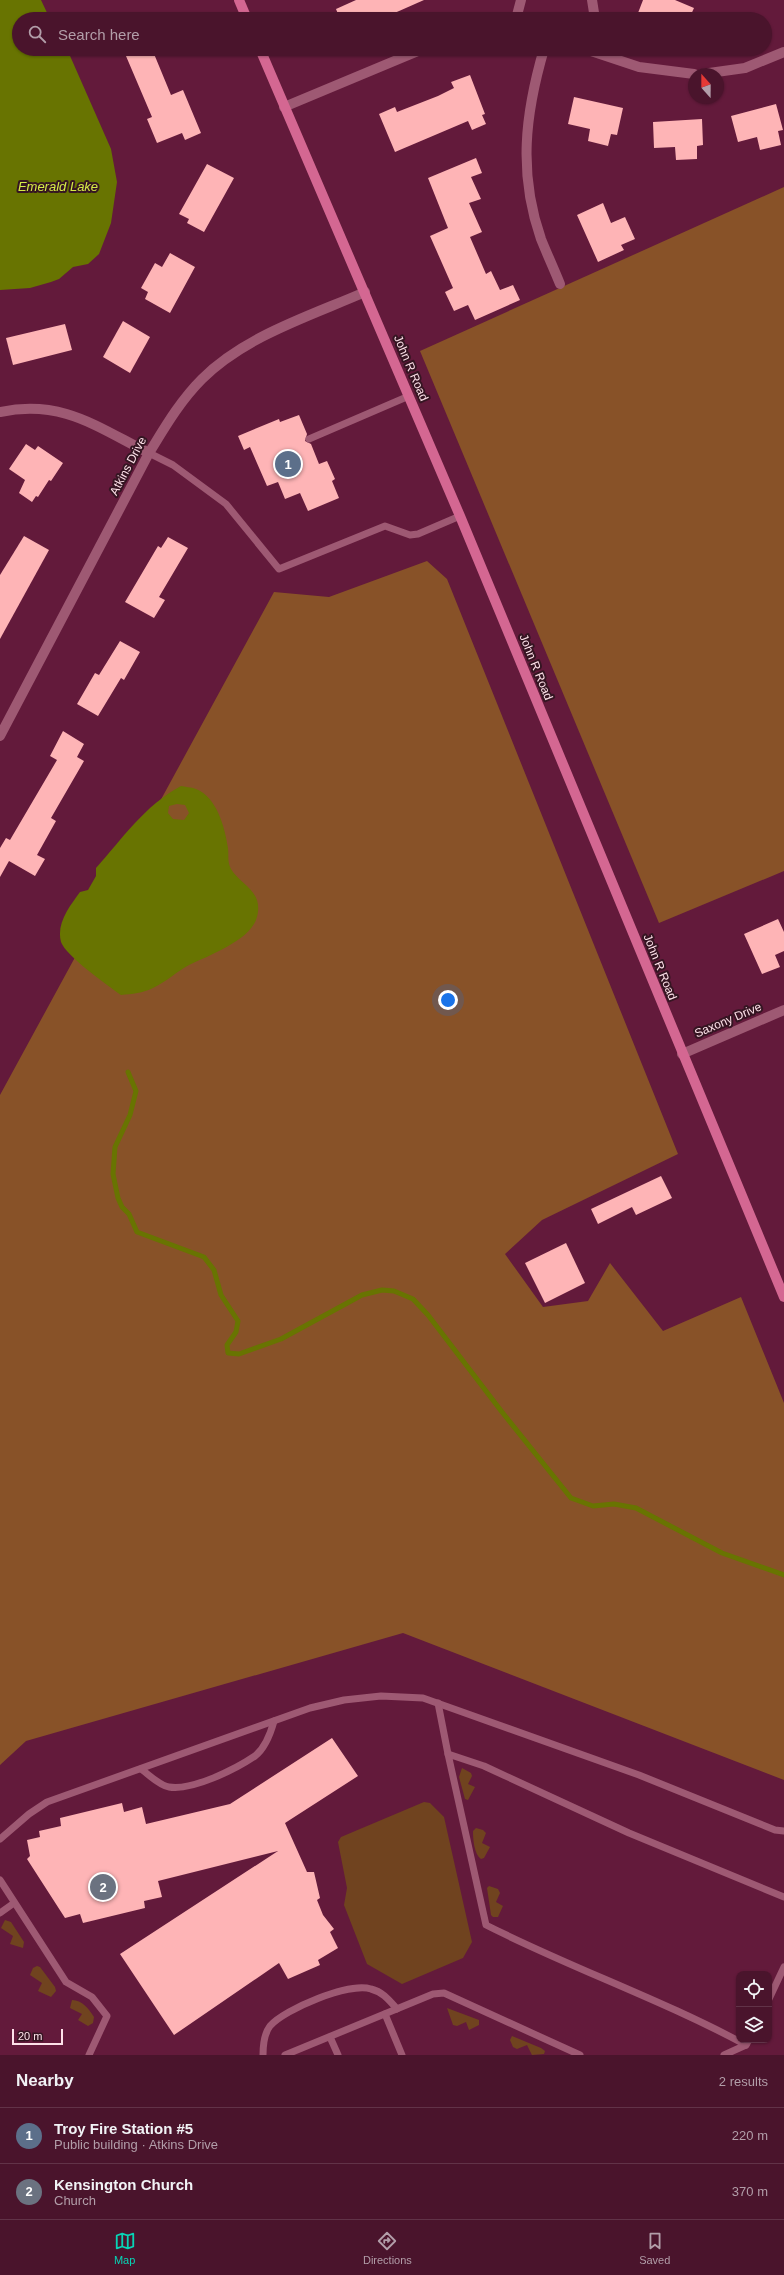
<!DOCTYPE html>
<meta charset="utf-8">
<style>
body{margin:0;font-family:Arial,sans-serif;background:#511d34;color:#f1f3f6}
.controls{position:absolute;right:12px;bottom:12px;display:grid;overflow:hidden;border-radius:8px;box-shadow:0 1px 3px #0004}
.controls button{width:36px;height:36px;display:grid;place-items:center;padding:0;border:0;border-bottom:1px solid #613348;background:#4a142c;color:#f1f3f6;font:20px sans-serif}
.compass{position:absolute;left:688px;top:68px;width:36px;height:36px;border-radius:50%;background:#4a142c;box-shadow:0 1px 3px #0004;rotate:339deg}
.scale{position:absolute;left:12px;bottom:10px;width:51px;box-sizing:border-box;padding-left:4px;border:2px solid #fde1e9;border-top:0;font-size:11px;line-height:14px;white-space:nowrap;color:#fde1e9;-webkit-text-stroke:3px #351522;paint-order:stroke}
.you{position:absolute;left:448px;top:1000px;width:14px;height:14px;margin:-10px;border:3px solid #fff;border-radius:50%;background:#1a73e8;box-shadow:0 0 0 6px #1a73e833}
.badge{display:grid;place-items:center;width:26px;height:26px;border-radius:50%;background:#07d5b6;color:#fff;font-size:13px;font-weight:700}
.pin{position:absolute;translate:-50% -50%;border:2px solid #fff;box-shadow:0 1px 4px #0006}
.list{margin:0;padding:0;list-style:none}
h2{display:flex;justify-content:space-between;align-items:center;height:52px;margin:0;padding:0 16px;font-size:17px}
h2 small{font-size:13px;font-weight:400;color:#b29ea9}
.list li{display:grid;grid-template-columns:26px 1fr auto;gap:12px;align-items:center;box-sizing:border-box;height:56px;padding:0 16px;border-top:1px solid #613348}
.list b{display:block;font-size:15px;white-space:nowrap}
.list p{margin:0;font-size:13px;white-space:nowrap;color:#b29ea9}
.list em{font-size:13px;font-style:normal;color:#b29ea9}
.icon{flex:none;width:22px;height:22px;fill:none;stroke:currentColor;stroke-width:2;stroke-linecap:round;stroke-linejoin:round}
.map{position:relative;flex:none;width:784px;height:2055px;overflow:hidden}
.search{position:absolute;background:#4a142c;box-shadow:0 1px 3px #0004;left:12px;right:12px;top:12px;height:44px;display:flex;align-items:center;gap:10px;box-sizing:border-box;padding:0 14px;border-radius:22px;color:#b29ea9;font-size:15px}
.sheet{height:164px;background:#4a142c}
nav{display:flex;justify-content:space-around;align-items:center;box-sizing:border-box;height:56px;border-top:1px solid #613348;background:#4a142c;font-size:11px;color:#b29ea9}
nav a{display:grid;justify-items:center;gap:2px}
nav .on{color:#07d5b6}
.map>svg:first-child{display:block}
.green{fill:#70431f}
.forest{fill:#885228}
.water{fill:#687401;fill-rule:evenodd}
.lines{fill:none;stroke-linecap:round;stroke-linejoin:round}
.stream{stroke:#687401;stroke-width:5}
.building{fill:#feb4b6}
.service{stroke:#9e5973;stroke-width:7}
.minor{stroke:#9e5973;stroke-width:10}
.secondary{stroke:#d46792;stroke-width:10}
.labels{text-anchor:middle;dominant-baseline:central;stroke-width:4;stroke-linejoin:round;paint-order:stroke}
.street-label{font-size:12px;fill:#fde1e9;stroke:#351522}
.water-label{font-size:13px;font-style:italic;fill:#d5eb47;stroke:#351522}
</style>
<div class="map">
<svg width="784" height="2055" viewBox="0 0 784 2055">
<rect width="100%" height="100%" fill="#631a3b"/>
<g class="green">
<polygon points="462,1768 471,1773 472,1776 468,1784 475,1787 468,1800 465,1799 459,1777"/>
<polygon points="424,1802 430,1803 444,1817 472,1942 463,1958 402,1984 367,1964 344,1905 347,1888 338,1842 341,1837"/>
<path d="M476 1828 483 1830 486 1833 482 1843 490 1847 484 1858 481 1859C474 1854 473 1839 473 1831Z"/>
<polygon points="489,1886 498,1889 500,1893 496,1902 503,1906 498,1917 493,1917 491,1915 487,1888"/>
<polygon points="5,1920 11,1922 24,1942 23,1948 10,1944 13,1936 1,1928"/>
<polygon points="37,1966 40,1967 55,1987 56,1991 51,1997 38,1991 42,1983 30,1975 33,1968"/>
<path d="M72 2000C82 2000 89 2009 94 2017L93 2023 88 2026 78 2020 82 2014 70 2008Z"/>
<polygon points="447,2008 479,2020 479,2025 469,2030 466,2022 457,2026 453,2025"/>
<polygon points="512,2036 541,2048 545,2051 544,2054 532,2055 527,2045 517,2049 513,2047 510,2040"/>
</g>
<g class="forest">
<polygon points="784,187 784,871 659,923 420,351"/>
<polygon points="427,561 447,579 678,1154 542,1220 505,1254 543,1307 588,1301 610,1263 663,1331 741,1297 784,1403 784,1780 403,1633 26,1741 0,1765 0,1095 274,592 329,597"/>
</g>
<g class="water">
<polygon points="0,0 41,0 50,19 19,19 19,49 67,49 111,149 117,182 111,223 99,254 88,264 73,267 59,279 51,282 30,288 0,290"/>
<path d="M181 786C185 787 191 787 196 789 217 797 225 828 228 848 229 856 227 861 231 869 240 885 266 891 256 920 248 941 208 956 189 965 176 972 166 982 153 988 143 993 132 994 121 995 107 985 66 956 61 942 56 923 70 906 80 892L88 890 96 876V868C122 839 145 805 181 786ZM177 804 185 805 189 813 184 820 173 819 168 813 169 806Z"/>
</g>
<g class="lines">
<polyline class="stream" points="128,1072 136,1091 130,1115 115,1147 113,1174 118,1198 122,1207 129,1214 137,1232 204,1257 214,1270 221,1295 238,1321 236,1332 227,1345 228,1353 239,1354 281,1339 362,1295 382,1290 394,1291 413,1299 428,1315 502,1412 571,1498 593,1506 614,1504 636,1508 722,1553 784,1575"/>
</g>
<g class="building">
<polygon points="356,0 424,0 381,19 340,19 336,9"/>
<polygon points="643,0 675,0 694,8 689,19 652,19 638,13"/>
<polygon points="123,49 152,49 171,95 183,90 201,133 185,140 182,133 157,143 147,119 152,117"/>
<polygon points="470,75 485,114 482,115 486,124 472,130 468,121 395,152 379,114 395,107 397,112 438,96 454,88 451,82"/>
<polygon points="574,97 623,108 617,135 611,134 608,146 588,141 590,129 568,124"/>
<polygon points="776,104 783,130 778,131 781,145 760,150 757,137 738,142 731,116"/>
<polygon points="702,119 703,145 697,146 697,159 676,160 675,147 654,148 653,122"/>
<polygon points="476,158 482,173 471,177 481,199 469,203 482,232 470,237 486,274 491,271 500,290 513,285 520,300 475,320 468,305 454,311 445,292 453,288 430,236 448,228 428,178"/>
<polygon points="207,164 234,178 204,232 187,223 189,219 179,214"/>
<polygon points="603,203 611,223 625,217 635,239 621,245 624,250 598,262 577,215"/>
<polygon points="170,253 195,267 170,313 145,299 148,292 141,288 155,263 162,267"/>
<polygon points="123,321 150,337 130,373 103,357"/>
<polygon points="65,324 72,350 13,365 6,338"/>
<polygon points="299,415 307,434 305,441 311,444 319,464 327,461 335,479 332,481 339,498 308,511 300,493 285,499 278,482 267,486 250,447 244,450 238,436 279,419 280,422"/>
<polygon points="26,444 35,450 38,446 63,463 51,481 49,480 38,497 36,496 32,502 19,493 25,480 9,469"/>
<polygon points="24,536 49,550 0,639 0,575"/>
<polygon points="168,537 188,548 159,597 165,600 154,618 125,602 158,546 161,548"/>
<polygon points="120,641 140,652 124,680 121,678 98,716 77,704 95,673 99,675"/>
<polygon points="63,731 84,744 77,757 84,761 51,818 56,821 37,855 45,859 35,876 9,861 0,877 0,848 6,838 10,840 57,760 50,756"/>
<polygon points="778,919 784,932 784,951 775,955 780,967 762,974 744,934"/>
<polygon points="661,1176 672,1198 636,1215 632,1207 598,1224 591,1209"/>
<polygon points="566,1243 585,1283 545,1303 525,1263"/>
<polygon points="332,1738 358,1776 285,1823 307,1872 314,1872 320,1898 317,1900 323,1915 334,1929 330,1932 338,1948 318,1960 320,1965 288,1979 279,1963 174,2035 120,1954 278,1851 158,1881 162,1897 144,1901 145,1908 83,1923 80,1914 65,1918 27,1859 30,1856 27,1840 40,1837 39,1831 61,1826 60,1818 122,1803 124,1812 142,1807 146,1824 230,1804"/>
</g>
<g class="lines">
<g class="service">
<polyline points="309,439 409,396"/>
<polyline points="149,453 173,465 226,504 279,569 385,526 410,535 418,534 460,516"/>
<polyline points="438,1703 448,1754"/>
<path d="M141 1769C148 1774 160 1786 169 1787 192 1791 236 1769 255 1756 265 1748 271 1732 274 1721"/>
<polyline points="0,1839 29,1814 47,1802 310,1708 344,1700 381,1696 423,1698 639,1775 775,1830 784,1831"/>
<polyline points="0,1880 66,1982 92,1997 107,2016 89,2055"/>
<polyline points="0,1913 14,1903"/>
<polyline points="769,1999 784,1967"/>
<polyline points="385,2014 402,2055"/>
<polyline points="330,2037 338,2055"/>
<path d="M746 2045C663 2000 571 1968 486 1925L448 1754 484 1766 629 1833 784 1897"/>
<path d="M263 2055C263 2046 264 2034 270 2026 285 2009 349 1982 371 1989 383 1992 389 2000 397 2009"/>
<polyline points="285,2055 433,1994 444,1993 580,2055"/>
<polyline points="724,2055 746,2045 749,2040"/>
</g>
<g class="minor">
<polyline points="592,0 595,19"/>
<polyline points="516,19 521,0"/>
<path d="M544 49C525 114 518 173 541 239 547 254 554 269 560 284"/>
<polyline points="585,49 639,67 694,74"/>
<polyline points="702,74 745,68 784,52"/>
<polyline points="284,107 423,49"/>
<path d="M0 412C62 399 97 427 149 453"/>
<path d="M0 736 149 453C165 427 180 401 202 379 245 336 310 316 365 292"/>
<polyline points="682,1054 784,1010"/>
</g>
<g class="secondary">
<polyline points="239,0 247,19"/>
<polyline points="260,49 460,516 784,1297"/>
</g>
</g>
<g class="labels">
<g class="street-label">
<text transform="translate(411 368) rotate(67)">John R Road</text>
<text transform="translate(128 466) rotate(-62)">Atkins Drive</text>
<text transform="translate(536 667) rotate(68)">John R Road</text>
<text transform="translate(660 967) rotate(68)">John R Road</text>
<text transform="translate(728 1020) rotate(-23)">Saxony Drive</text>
</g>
<g class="water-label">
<text x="58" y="186">Emerald Lake</text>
</g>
</g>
</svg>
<div class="controls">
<button><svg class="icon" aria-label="locate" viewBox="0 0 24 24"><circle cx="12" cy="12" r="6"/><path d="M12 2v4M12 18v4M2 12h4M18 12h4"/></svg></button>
<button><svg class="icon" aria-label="layers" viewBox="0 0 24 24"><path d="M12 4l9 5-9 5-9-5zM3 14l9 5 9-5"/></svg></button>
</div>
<svg class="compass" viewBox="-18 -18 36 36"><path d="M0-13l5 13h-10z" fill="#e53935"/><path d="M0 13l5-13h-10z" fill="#b29ea9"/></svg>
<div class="scale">20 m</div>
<div class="you"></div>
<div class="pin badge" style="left:288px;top:464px;background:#5c6f8a">1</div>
<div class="pin badge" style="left:103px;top:1887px;background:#6b7280">2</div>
<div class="search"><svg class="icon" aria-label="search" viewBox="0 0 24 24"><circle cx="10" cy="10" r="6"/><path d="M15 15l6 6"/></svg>Search here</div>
</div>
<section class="sheet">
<h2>Nearby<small>2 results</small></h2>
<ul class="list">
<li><span class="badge" style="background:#5c6f8a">1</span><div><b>Troy Fire Station #5</b><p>Public building · Atkins Drive</p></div><em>220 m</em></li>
<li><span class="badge" style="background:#6b7280">2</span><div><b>Kensington Church</b><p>Church</p></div><em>370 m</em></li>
</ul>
</section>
<nav>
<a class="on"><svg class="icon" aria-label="map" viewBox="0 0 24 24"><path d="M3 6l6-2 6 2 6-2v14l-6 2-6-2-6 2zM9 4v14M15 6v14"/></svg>Map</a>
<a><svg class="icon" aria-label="directions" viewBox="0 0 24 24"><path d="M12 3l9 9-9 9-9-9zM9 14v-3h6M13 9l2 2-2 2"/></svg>Directions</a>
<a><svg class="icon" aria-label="saved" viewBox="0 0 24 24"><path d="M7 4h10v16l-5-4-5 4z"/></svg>Saved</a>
</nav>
